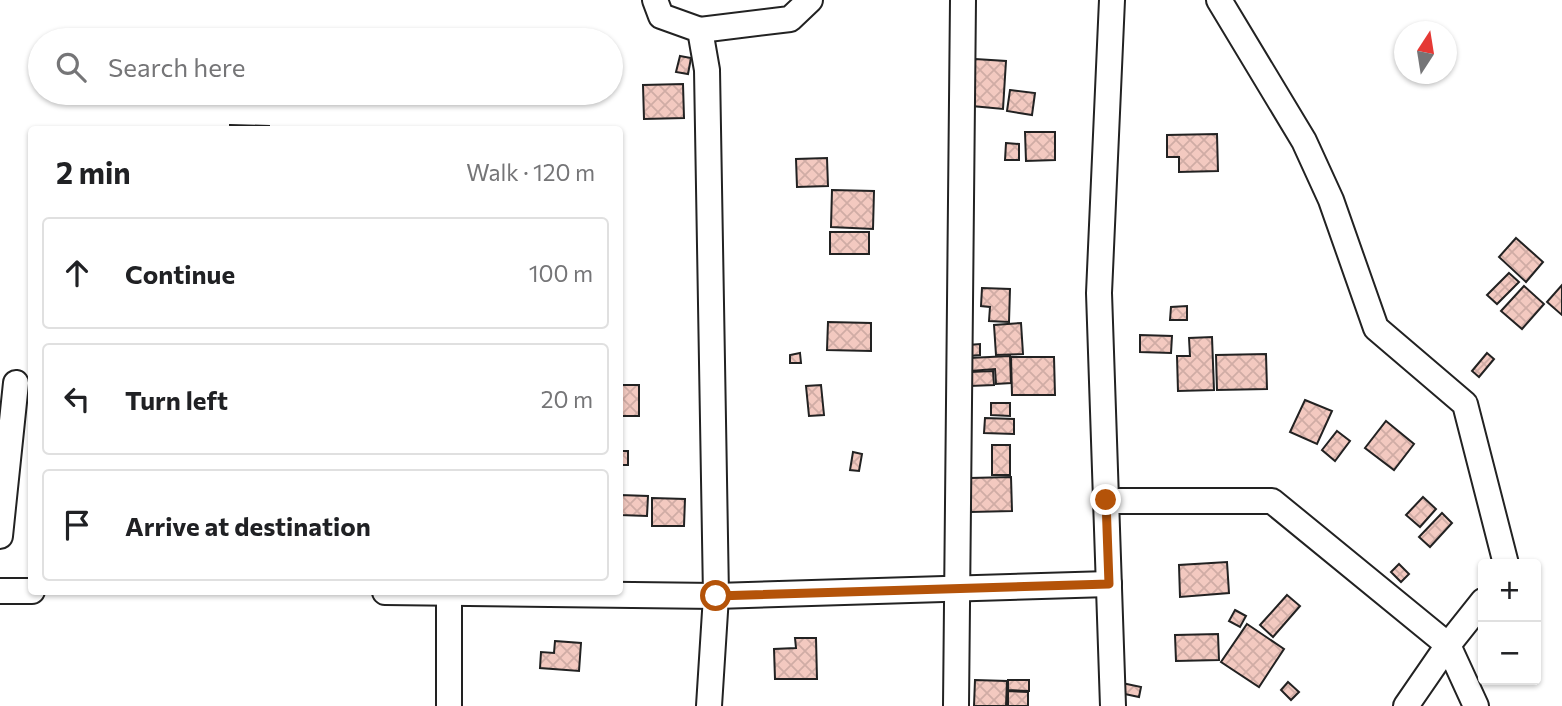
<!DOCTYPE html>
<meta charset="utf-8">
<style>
body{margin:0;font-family:Commissioner,sans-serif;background:#f2f2f2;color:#202124}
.controls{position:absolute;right:21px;bottom:21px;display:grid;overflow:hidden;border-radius:7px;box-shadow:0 2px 5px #0004}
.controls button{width:63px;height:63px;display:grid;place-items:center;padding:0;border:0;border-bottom:2px solid #e0e0e0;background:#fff;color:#202124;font:35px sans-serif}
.compass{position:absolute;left:1394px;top:21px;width:63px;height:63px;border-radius:50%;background:#fff;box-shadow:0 2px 5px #0004;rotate:12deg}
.stop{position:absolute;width:21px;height:21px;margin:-16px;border:5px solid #b45309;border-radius:50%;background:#fff}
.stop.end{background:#b45309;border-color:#fff;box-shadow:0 2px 7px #0008}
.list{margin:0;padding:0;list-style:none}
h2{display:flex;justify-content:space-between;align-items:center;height:91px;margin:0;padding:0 28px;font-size:30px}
h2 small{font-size:23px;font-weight:400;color:#757577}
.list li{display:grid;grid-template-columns:46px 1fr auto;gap:21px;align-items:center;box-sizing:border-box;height:112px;margin:0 14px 14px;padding:0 14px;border:2px solid #e0e0e0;border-radius:7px}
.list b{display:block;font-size:26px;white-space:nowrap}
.list em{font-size:23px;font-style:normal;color:#757577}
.icon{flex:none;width:38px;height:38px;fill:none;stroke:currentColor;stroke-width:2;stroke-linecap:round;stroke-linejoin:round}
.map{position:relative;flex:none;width:1562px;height:706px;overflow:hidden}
.search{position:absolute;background:#fff;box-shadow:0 2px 5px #0004;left:28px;top:28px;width:595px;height:77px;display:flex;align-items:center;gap:18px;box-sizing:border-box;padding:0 24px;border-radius:38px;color:#757577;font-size:26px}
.panel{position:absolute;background:#fff;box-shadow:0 2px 5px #0004;left:28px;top:126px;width:595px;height:469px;border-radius:7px}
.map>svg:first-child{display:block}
.building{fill:url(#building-cross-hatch);stroke:#222;stroke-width:2}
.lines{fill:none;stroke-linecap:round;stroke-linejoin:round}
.minor-casing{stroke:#222;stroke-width:28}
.minor{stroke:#fff;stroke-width:24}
.route{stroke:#b45309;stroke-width:9}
</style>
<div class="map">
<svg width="1562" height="706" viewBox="0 0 1562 706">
<defs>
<pattern id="building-cross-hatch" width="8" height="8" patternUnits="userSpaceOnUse" patternTransform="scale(1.75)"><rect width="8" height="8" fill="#f3c9c0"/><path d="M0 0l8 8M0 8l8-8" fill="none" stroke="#d0aca5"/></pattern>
</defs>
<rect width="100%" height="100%" fill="#fff"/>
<g class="building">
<polygon points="680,56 691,58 688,74 676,72"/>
<polygon points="611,57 613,57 613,78 611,79"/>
<polygon points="975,59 1006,61 1003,109 972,106"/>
<polygon points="683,84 684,118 644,119 643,85"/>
<polygon points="1010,90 1035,93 1032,115 1007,111"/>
<polygon points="230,125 269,126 269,130 230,130"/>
<polygon points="1025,132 1055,132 1055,160 1026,161"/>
<polygon points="1217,134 1218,171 1179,172 1179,157 1167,157 1167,135"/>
<polygon points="1006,143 1019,144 1019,160 1005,160"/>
<polygon points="827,158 828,186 797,187 796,159"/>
<polygon points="832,190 874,191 873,229 831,227"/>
<rect x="830" y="232" width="39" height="22"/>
<polygon points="1516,238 1543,262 1526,282 1499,257"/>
<polygon points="1509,273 1519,282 1497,304 1487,295"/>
<polygon points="1562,285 1562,315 1547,302"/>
<polygon points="1524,286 1544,304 1522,329 1501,311"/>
<polygon points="982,288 1010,289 1009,322 989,321 990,307 981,306"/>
<polygon points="1187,306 1187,320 1170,320 1171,307"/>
<polygon points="828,322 871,323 871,351 827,350"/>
<polygon points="1021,323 1023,354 996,355 994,325"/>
<polygon points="1140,335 1172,336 1171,353 1140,352"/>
<polygon points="1212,337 1214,390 1178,391 1177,356 1190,356 1189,338"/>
<polygon points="980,344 980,355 969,356 968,345"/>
<polygon points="800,353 801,363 790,363 790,355"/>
<polygon points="1487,353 1494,359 1479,377 1472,371"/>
<polygon points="1266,354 1267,389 1217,390 1216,355"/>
<polygon points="1010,356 1011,383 996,384 995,369 970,371 969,358"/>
<polygon points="1011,357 1054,357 1055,395 1012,395"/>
<polygon points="993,371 994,385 970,386 970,372"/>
<rect x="620" y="385" width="19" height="31"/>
<polygon points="821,385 824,415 809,416 806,386"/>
<polygon points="1305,400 1332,411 1317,444 1290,432"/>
<polygon points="991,403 1010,403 1010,416 991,415"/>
<polygon points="985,418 1014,419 1014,434 984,433"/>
<polygon points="1386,421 1414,444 1394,470 1365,448"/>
<polygon points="1337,431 1350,441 1335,461 1322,450"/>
<rect x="992" y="445" width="18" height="30"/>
<rect x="620" y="451" width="8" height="14"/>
<polygon points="853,452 862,454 859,471 850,470"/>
<polygon points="1011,477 1012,511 971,512 970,478"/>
<polygon points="620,495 648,496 647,516 620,515"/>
<polygon points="1423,497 1436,509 1420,527 1406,515"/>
<polygon points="652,498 685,499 684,526 652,526"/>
<polygon points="1442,513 1452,523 1430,547 1419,537"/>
<polygon points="1227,562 1229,593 1180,597 1179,565"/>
<polygon points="1399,564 1409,574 1401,582 1391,572"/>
<polygon points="1287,595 1300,606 1273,637 1260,625"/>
<polygon points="1235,610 1246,616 1240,627 1229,621"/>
<polygon points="1247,624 1284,649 1259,687 1221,662"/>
<polygon points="1218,634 1219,660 1176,661 1175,635"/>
<polygon points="795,638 816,638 817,679 775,679 774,649 796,648"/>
<polygon points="555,641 581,643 579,671 540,668 541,652 554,653"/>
<polygon points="975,680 1007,681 1006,706 974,706"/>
<polygon points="1008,680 1029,680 1029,691 1008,690"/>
<polygon points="1288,682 1299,692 1291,700 1281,690"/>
<polygon points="1122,683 1141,687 1139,697 1120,693"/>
<polygon points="1008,691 1028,692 1028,706 1008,706"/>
</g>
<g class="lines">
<defs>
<g id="minor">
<polyline points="655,0 661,16 700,30 707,70 716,596 709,706"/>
<polyline points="1112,0 1099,293 1113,706"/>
<polyline points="1219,0 1304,141 1331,200 1376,328 1465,404 1506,564"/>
<polyline points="700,30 790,19 810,0"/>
<polyline points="1106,501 1272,501 1448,645 1406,706"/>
<polyline points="0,536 16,383"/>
<polyline points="0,591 32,591"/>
<polyline points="385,592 716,596 1109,584"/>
<polyline points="449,706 449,592"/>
<polyline points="956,706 963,0"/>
<polyline points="1476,706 1448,645 1483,601"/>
</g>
</defs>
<use href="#minor" class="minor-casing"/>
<use href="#minor" class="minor"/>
</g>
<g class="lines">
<polyline class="route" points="716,596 1109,584 1106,500"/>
</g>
</svg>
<div class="controls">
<button>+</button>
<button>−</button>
</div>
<svg class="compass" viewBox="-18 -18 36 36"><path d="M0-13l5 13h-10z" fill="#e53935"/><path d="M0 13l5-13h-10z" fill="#757577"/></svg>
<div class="stop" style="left:716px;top:596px"></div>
<div class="stop end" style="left:1106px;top:500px"></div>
<div class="search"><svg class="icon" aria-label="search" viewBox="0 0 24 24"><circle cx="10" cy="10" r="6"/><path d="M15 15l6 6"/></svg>Search here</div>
<section class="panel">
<h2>2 min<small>Walk · 120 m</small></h2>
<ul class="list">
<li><svg class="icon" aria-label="ahead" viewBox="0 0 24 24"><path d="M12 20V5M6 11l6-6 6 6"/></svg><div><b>Continue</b></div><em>100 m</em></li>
<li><svg class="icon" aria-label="left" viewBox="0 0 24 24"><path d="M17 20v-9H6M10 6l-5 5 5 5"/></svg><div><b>Turn left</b></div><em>20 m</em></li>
<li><svg class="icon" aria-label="arrive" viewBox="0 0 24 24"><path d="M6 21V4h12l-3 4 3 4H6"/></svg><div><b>Arrive at destination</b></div></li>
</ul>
</section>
</div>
